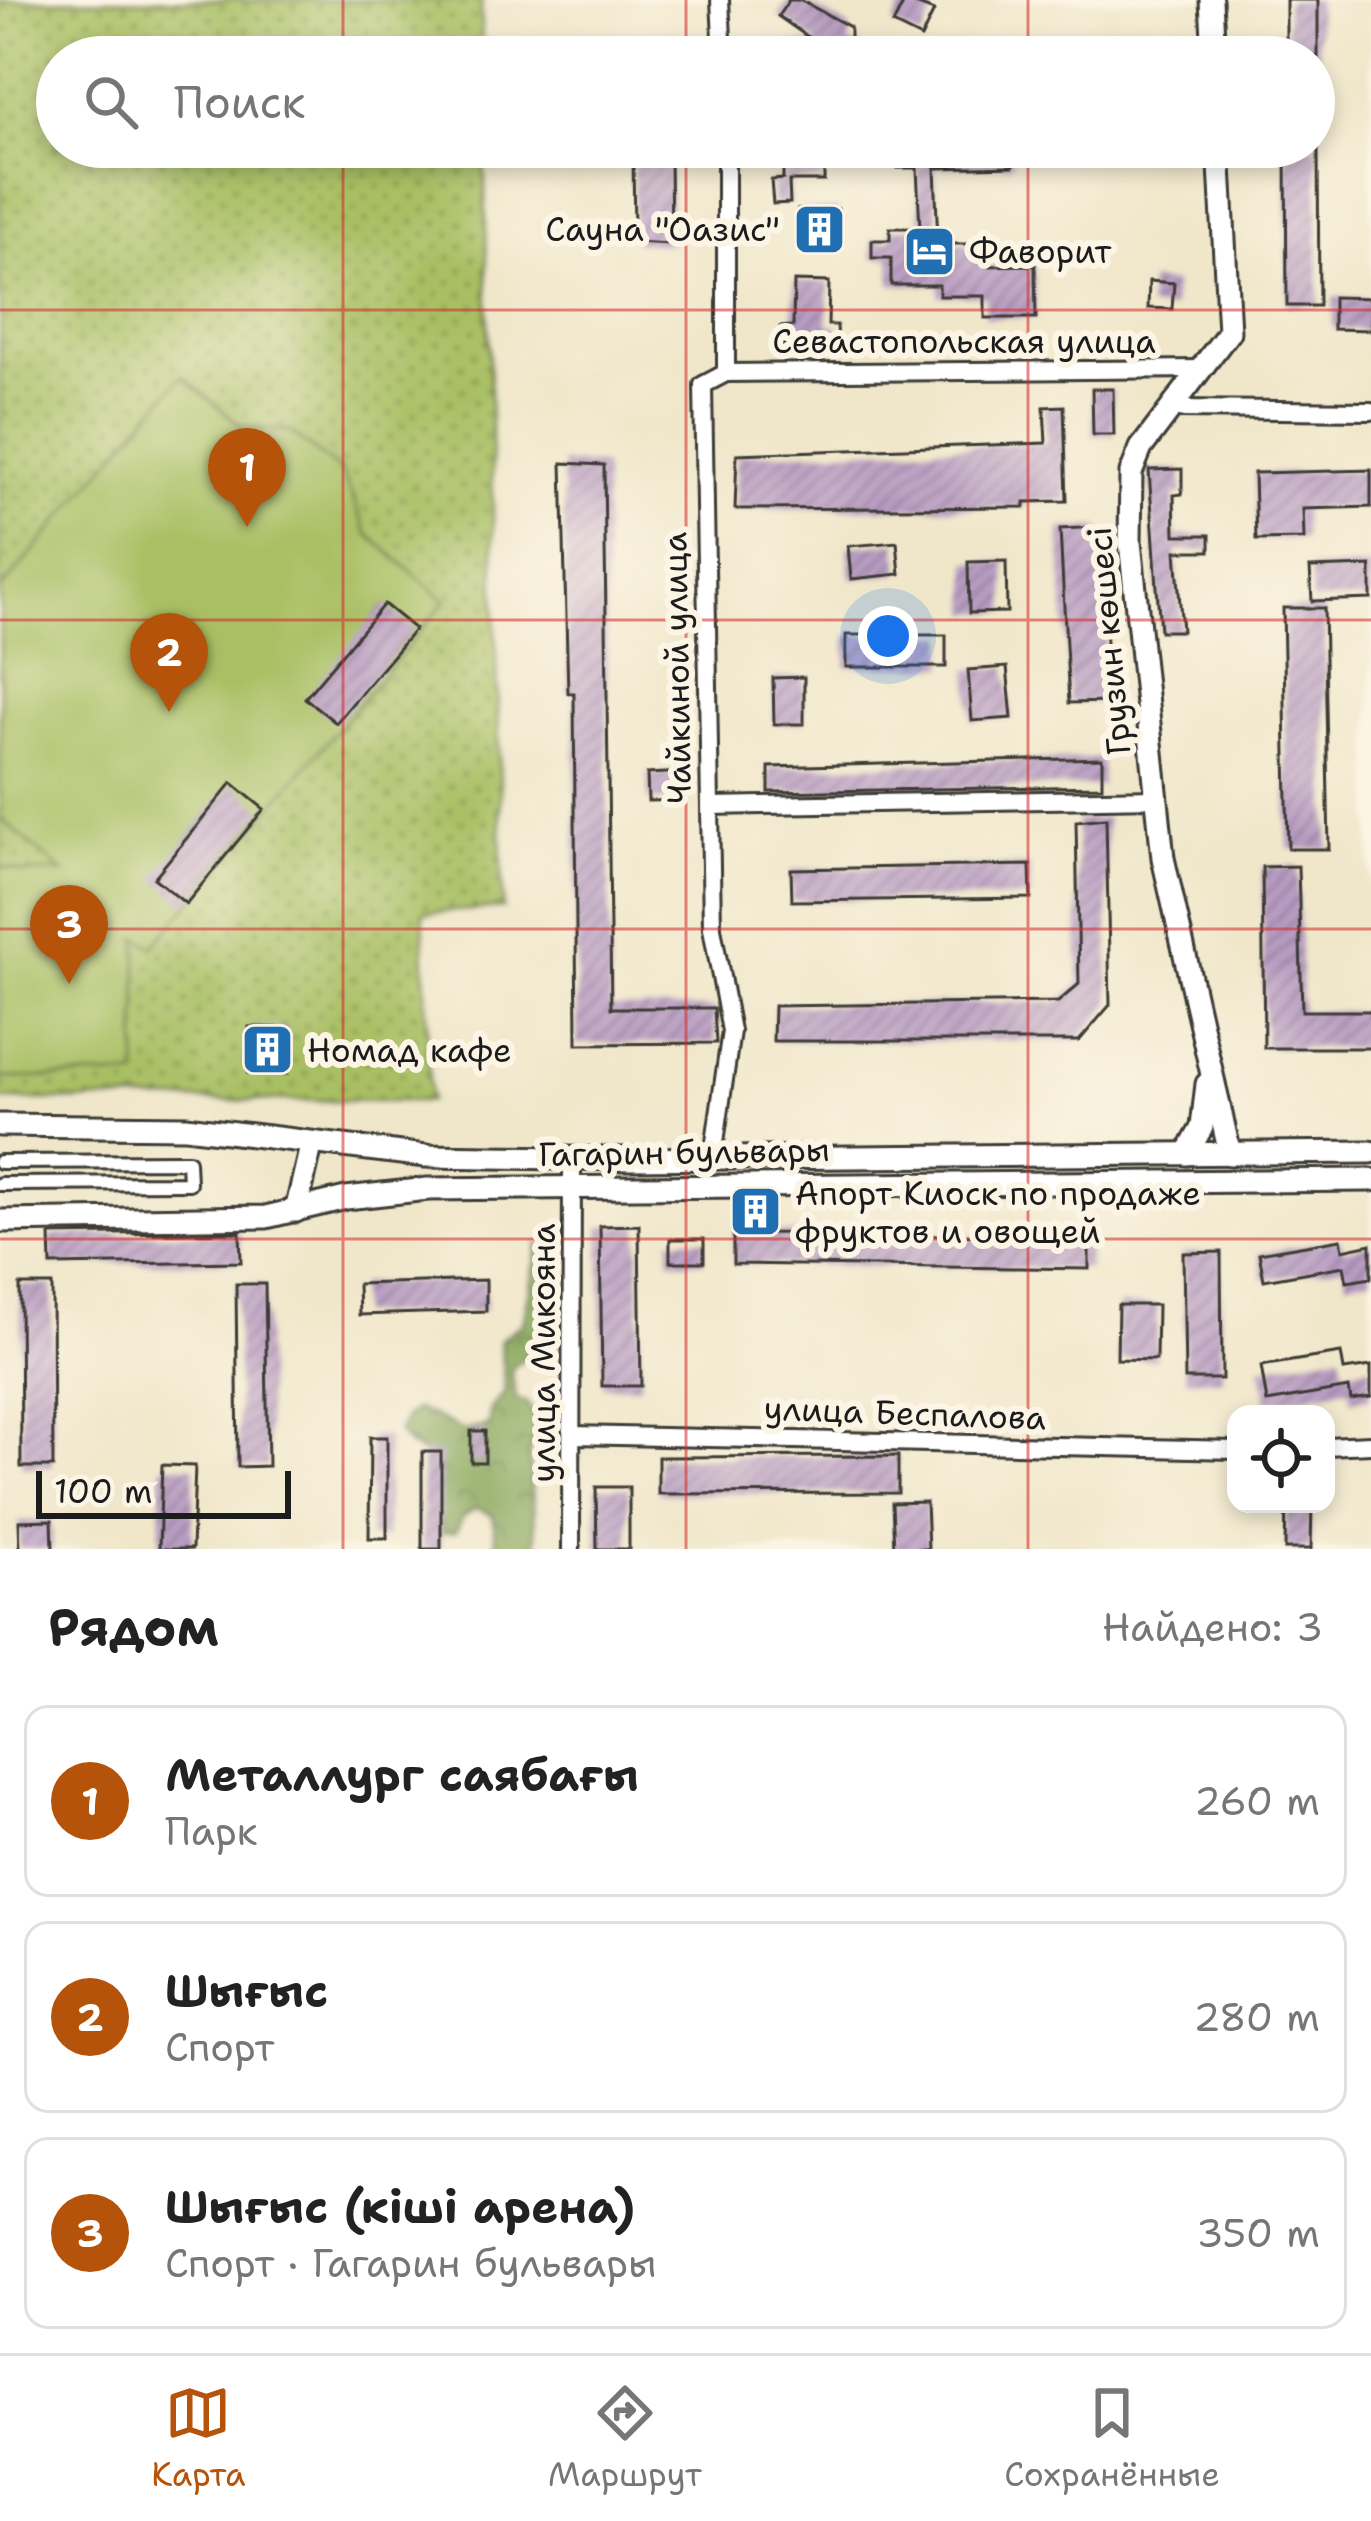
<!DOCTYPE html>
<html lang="ru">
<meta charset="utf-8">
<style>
body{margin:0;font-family:"Shantell Sans",sans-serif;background:#f6f6f6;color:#222}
.controls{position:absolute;right:36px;bottom:36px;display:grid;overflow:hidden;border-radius:24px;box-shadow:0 6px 18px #0003}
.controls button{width:108px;height:108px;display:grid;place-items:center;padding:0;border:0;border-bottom:3px solid #e0e0e0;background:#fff;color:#222;font:60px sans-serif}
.scale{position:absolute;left:36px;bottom:30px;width:255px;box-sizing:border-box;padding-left:12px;border:6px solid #1c1c1c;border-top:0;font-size:33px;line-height:42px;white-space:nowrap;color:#1c1c1c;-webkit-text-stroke:9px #fcf5e5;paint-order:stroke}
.you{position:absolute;left:888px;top:636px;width:42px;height:42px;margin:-30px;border:9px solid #fff;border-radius:50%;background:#1a73e8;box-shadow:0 0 0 18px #1a73e833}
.badge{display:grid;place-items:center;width:78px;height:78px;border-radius:50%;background:#b45309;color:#fff;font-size:39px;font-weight:700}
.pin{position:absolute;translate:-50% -99px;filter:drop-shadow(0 3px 6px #0008)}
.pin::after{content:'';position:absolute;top:63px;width:42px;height:36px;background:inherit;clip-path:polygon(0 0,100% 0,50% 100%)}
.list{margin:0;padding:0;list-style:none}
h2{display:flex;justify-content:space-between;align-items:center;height:156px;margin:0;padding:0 48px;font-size:51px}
h2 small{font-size:39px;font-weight:400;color:#767676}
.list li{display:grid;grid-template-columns:78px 1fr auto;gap:36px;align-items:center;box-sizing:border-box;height:192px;margin:0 24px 24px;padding:0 24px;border:3px solid #e0e0e0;border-radius:24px}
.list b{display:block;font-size:45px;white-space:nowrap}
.list p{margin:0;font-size:39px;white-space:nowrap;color:#767676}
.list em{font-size:39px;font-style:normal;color:#767676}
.icon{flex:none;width:66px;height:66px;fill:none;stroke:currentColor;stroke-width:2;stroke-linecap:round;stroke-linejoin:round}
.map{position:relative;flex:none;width:1371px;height:1549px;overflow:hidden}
.search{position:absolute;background:#fff;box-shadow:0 6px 18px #0003;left:36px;right:36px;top:36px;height:132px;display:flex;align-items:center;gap:30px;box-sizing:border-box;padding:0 42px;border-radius:66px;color:#767676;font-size:45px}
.sheet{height:804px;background:#fff}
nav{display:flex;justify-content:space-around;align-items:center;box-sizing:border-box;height:168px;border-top:3px solid #e0e0e0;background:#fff;font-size:33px;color:#767676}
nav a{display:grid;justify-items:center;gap:6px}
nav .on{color:#b45309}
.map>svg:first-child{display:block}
.forest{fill:url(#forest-crowns);stroke:#51613b;stroke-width:3}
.park{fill:url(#park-dots);stroke:#626e40;stroke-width:3}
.pitch{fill:#a9bf64;stroke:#626e40;stroke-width:3}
.building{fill:url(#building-hatch)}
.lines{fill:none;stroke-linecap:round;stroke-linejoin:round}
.pedestrian-casing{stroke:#3c3a36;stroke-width:18}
.minor-casing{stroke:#3c3a36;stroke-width:22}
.tertiary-casing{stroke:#3c3a36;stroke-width:27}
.secondary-casing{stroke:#3c3a36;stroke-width:27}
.pedestrian{stroke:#fff;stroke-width:12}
.minor{stroke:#fff;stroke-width:16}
.tertiary{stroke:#fff;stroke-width:21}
.secondary{stroke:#fff;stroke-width:21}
.grid{fill:none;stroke:#d62828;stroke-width:3;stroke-opacity:0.55}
.labels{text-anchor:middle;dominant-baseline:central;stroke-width:12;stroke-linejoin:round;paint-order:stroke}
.poi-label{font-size:33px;fill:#1c1c1c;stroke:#fcf5e5;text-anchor:start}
.street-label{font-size:33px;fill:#1c1c1c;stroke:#fcf5e5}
</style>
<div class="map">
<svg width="1371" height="1549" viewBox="0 0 1371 1549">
<defs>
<pattern id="forest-crowns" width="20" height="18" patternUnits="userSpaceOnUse" patternTransform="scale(3)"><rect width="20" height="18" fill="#86a65a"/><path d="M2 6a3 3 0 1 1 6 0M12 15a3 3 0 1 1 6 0" fill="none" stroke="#6d864a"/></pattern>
<pattern id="park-dots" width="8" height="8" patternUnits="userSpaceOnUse" patternTransform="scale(3)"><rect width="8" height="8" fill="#a9bf64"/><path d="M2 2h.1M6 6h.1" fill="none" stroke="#899a52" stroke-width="1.8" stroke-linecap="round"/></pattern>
<pattern id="building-hatch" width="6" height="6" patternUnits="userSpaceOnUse" patternTransform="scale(3)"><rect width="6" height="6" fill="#b89cc2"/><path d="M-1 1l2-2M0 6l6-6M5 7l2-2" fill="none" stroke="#957e9d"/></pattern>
</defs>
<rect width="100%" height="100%" fill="#fcf5e5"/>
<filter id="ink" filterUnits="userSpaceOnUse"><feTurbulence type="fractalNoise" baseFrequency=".00833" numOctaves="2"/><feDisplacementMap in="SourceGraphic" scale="24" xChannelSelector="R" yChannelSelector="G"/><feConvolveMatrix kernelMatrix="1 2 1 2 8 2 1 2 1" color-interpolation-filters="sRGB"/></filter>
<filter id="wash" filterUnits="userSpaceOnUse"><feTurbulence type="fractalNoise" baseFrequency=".004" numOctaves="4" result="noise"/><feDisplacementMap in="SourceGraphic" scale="48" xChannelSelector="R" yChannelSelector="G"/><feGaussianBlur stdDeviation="2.7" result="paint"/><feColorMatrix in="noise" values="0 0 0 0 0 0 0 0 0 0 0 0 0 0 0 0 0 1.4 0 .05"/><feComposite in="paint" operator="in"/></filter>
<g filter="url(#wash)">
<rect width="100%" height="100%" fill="#f0e7ca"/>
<polygon class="forest" points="539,1244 556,1253 563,1308 559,1342 550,1352 528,1355 511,1369 516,1399 527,1403 538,1420 529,1454 537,1549 497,1549 493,1515 476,1508 462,1518 456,1532 439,1533 438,1461 411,1447 398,1433 406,1416 417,1409 464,1431 489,1426 490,1410 505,1392 500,1340 523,1323"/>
<polygon class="park" points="0,0 481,0 482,57 57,57 57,147 484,147 503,908 423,913 430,1101 0,1100"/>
<polygon class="pitch" points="182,376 241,426 291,432 341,472 368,534 446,601 153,947 138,937 137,1076 0,1078 0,866 24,873 63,872 0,818 0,591"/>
<g id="blocks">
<g class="building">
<polygon points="789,0 800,0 850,27 850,45 861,45 861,57 781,57 781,43 818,44 778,16"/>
<polygon points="905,0 934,11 921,38 893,24"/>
<rect x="1286" y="0" width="32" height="57"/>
<polygon points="1286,147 1318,147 1319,306 1287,306"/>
<polygon points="633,151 670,153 671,244 634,242"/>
<polygon points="1013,151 1013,166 935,168 938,244 987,244 987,266 1035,265 1036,318 985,318 985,296 939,296 939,285 891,285 891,258 872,258 872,240 890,240 890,228 920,228 917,168 898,168 898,152"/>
<polygon points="783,160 824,160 824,181 789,181 790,203 773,204 771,180 783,179"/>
<polygon points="838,209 839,248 799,249 798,210"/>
<polygon points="794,281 829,282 828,325 837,325 838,344 780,345 780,327 793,326"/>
<polygon points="1149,281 1174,283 1172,309 1148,308"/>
<polygon points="1333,297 1371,298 1371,330 1333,329"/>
<polygon points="1092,389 1113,389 1114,435 1093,435"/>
<polygon points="1064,406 1067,501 1025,502 1025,507 735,509 737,454 1046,443 1044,407"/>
<polygon points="562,463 604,465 611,1008 714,1008 716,1043 577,1044 574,693 568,693"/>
<polygon points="1182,469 1182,494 1174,495 1175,535 1210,535 1210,551 1176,551 1182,631 1160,631 1149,470"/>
<polygon points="1371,470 1371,507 1303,509 1304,539 1256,540 1254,473"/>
<polygon points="1100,527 1109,702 1069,703 1060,529"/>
<polygon points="897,542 900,574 851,579 848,546"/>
<polygon points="1006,561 1007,612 969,613 968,562"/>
<polygon points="1371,566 1371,599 1312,601 1310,568"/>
<polygon points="384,604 415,629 336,723 305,698"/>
<polygon points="1283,608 1324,608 1329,849 1288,849"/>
<rect x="846" y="635" width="100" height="32"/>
<polygon points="1007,667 1012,718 972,721 968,670"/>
<polygon points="804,677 804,724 774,724 773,678"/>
<polygon points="1102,758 1102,786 769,792 769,767"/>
<polygon points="685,772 686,800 648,801 647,774"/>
<polygon points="232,783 264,809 186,904 154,878"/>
<polygon points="1106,818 1110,1005 1079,1041 773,1041 774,1006 1058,1002 1079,984 1076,821"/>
<polygon points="1030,865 1031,898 792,901 791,869"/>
<polygon points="1298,866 1302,1011 1371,1011 1371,1048 1264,1048 1262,867"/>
<polygon points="249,1027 288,1028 287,1074 248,1073"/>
<polygon points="748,1207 765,1207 763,1233 1089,1237 1089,1269 733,1264 733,1232 744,1233"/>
<polygon points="639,1225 641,1386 602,1386 600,1226"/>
<polygon points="240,1232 241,1262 51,1265 50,1235"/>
<rect x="670" y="1239" width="34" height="23"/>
<polygon points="1341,1239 1343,1250 1371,1244 1371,1278 1347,1282 1344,1266 1264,1280 1259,1253"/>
<polygon points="1221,1252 1222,1379 1185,1379 1183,1253"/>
<polygon points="486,1280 486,1311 359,1315 358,1284"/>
<polygon points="236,1284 265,1284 268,1466 238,1467"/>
<polygon points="20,1285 52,1285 53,1467 21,1467"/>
<polygon points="1118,1305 1157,1305 1156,1360 1117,1359"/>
<polygon points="1341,1353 1344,1370 1371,1366 1371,1397 1351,1400 1349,1388 1267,1402 1261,1366"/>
<rect x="471" y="1431" width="14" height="31"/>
<polygon points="370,1437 387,1437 387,1538 369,1538"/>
<rect x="422" y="1452" width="19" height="97"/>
<polygon points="898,1456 898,1493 658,1494 658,1457"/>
<polygon points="162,1465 195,1466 192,1549 159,1549"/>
<polygon points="596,1487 629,1487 629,1549 597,1549"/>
<polygon points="926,1502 928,1549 894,1549 892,1503"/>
<polygon points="1286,1504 1312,1504 1311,1549 1285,1549"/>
<polygon points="52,1520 53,1549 20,1549 19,1521"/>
</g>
</g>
</g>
<g filter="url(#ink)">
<use href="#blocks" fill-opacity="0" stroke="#3c3a36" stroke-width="3"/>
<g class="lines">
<defs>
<polyline id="pedestrian" points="0,1162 188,1161 189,1183 0,1184"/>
<g id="minor">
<polyline points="720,0 723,57"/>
<polyline points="726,373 726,147"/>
<polyline points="1175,409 1371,411"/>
<polyline points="710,806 1157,798"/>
<polyline points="713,1156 731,1031 712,928 703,385 726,373 1203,369"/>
<polyline points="573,1435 1236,1450"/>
<polyline points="1326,1446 1371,1444"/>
<polyline points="571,1549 572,1157"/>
</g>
<g id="tertiary">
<polyline points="1211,0 1214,57"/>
<polyline points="1219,147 1229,332 1141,448 1131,473 1130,542 1163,858 1230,1154"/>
<polyline points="1187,1154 1202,1127 1207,1084"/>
</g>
<g id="secondary">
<polyline points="0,1125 186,1127 426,1156 630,1159 1371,1152"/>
<polyline points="296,1211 311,1146"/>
<polyline points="0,1221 266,1217 346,1198 428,1189 1371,1180"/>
</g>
</defs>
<use href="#pedestrian" class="pedestrian-casing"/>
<use href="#minor" class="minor-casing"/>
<use href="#tertiary" class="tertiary-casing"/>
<use href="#secondary" class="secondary-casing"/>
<use href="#pedestrian" class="pedestrian"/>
<use href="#minor" class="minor"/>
<use href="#tertiary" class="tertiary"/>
<use href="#secondary" class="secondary"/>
</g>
</g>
<path class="grid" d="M343 0V57M686 0V57M1028 0V57M343 147V1549M686 147V1549M1028 147V1549M0 310H1371M0 620H1371M0 929H1371M0 1239H1371"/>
<defs>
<symbol id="building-square" viewBox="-11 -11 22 22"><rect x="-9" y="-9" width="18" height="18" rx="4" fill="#1f6fb2" stroke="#fcf5e5"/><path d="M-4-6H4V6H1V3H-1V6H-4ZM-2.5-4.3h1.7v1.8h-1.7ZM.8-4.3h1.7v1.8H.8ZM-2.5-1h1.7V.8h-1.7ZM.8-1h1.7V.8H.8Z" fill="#fff"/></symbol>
<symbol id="hotel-square" viewBox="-11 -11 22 22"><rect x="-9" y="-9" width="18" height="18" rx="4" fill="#1f6fb2" stroke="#fcf5e5"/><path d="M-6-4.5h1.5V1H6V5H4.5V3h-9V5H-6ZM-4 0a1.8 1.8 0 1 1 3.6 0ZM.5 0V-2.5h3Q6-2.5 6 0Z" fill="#fff"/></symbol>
</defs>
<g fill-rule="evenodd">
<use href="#building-square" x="790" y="200" width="59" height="59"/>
<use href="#hotel-square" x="900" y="222" width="59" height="59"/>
<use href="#building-square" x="238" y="1020" width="59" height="59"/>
<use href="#building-square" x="726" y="1182" width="59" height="59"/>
</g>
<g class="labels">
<g class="poi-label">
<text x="780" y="229" text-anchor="end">Сауна "Оазис"</text>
<text x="969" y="251">Фаворит</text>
<text x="307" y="1050">Номад кафе</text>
<text x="795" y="1193">Апорт Киоск по продаже<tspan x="795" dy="38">фруктов и овощей</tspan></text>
</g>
<g class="street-label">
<text x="964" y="341">Севастопольская улица</text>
<text transform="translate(1109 641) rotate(-95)">Грузин көшесі</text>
<text transform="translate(677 668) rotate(-91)">Чайкиной улица</text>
<text transform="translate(684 1152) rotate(-1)">Гагарин бульвары</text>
<text transform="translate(543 1353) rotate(-90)">улица Микояна</text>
<text transform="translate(905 1413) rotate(2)">улица Беспалова</text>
</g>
</g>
</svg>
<div class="controls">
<button><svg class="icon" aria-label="locate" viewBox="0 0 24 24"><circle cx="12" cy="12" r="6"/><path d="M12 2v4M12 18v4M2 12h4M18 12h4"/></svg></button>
</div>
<div class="scale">100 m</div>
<div class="you"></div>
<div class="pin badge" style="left:247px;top:527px">1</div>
<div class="pin badge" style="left:169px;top:712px">2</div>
<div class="pin badge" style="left:69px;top:984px">3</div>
<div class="search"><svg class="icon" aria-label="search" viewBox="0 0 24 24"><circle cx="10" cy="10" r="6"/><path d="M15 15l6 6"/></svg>Поиск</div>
</div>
<section class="sheet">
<h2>Рядом<small>Найдено: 3</small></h2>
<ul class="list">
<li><span class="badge">1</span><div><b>Металлург саябағы</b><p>Парк</p></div><em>260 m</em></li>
<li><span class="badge">2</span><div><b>Шығыс</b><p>Спорт</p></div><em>280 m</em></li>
<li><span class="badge">3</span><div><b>Шығыс (кіші арена)</b><p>Спорт · Гагарин бульвары</p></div><em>350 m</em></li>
</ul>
</section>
<nav>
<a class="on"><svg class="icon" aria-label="map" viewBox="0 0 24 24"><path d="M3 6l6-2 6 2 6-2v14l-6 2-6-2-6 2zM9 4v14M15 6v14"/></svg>Карта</a>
<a><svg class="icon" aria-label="directions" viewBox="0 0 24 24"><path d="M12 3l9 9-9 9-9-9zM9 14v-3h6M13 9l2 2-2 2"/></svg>Маршрут</a>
<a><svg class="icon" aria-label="saved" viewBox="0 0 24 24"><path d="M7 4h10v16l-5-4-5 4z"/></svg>Сохранённые</a>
</nav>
